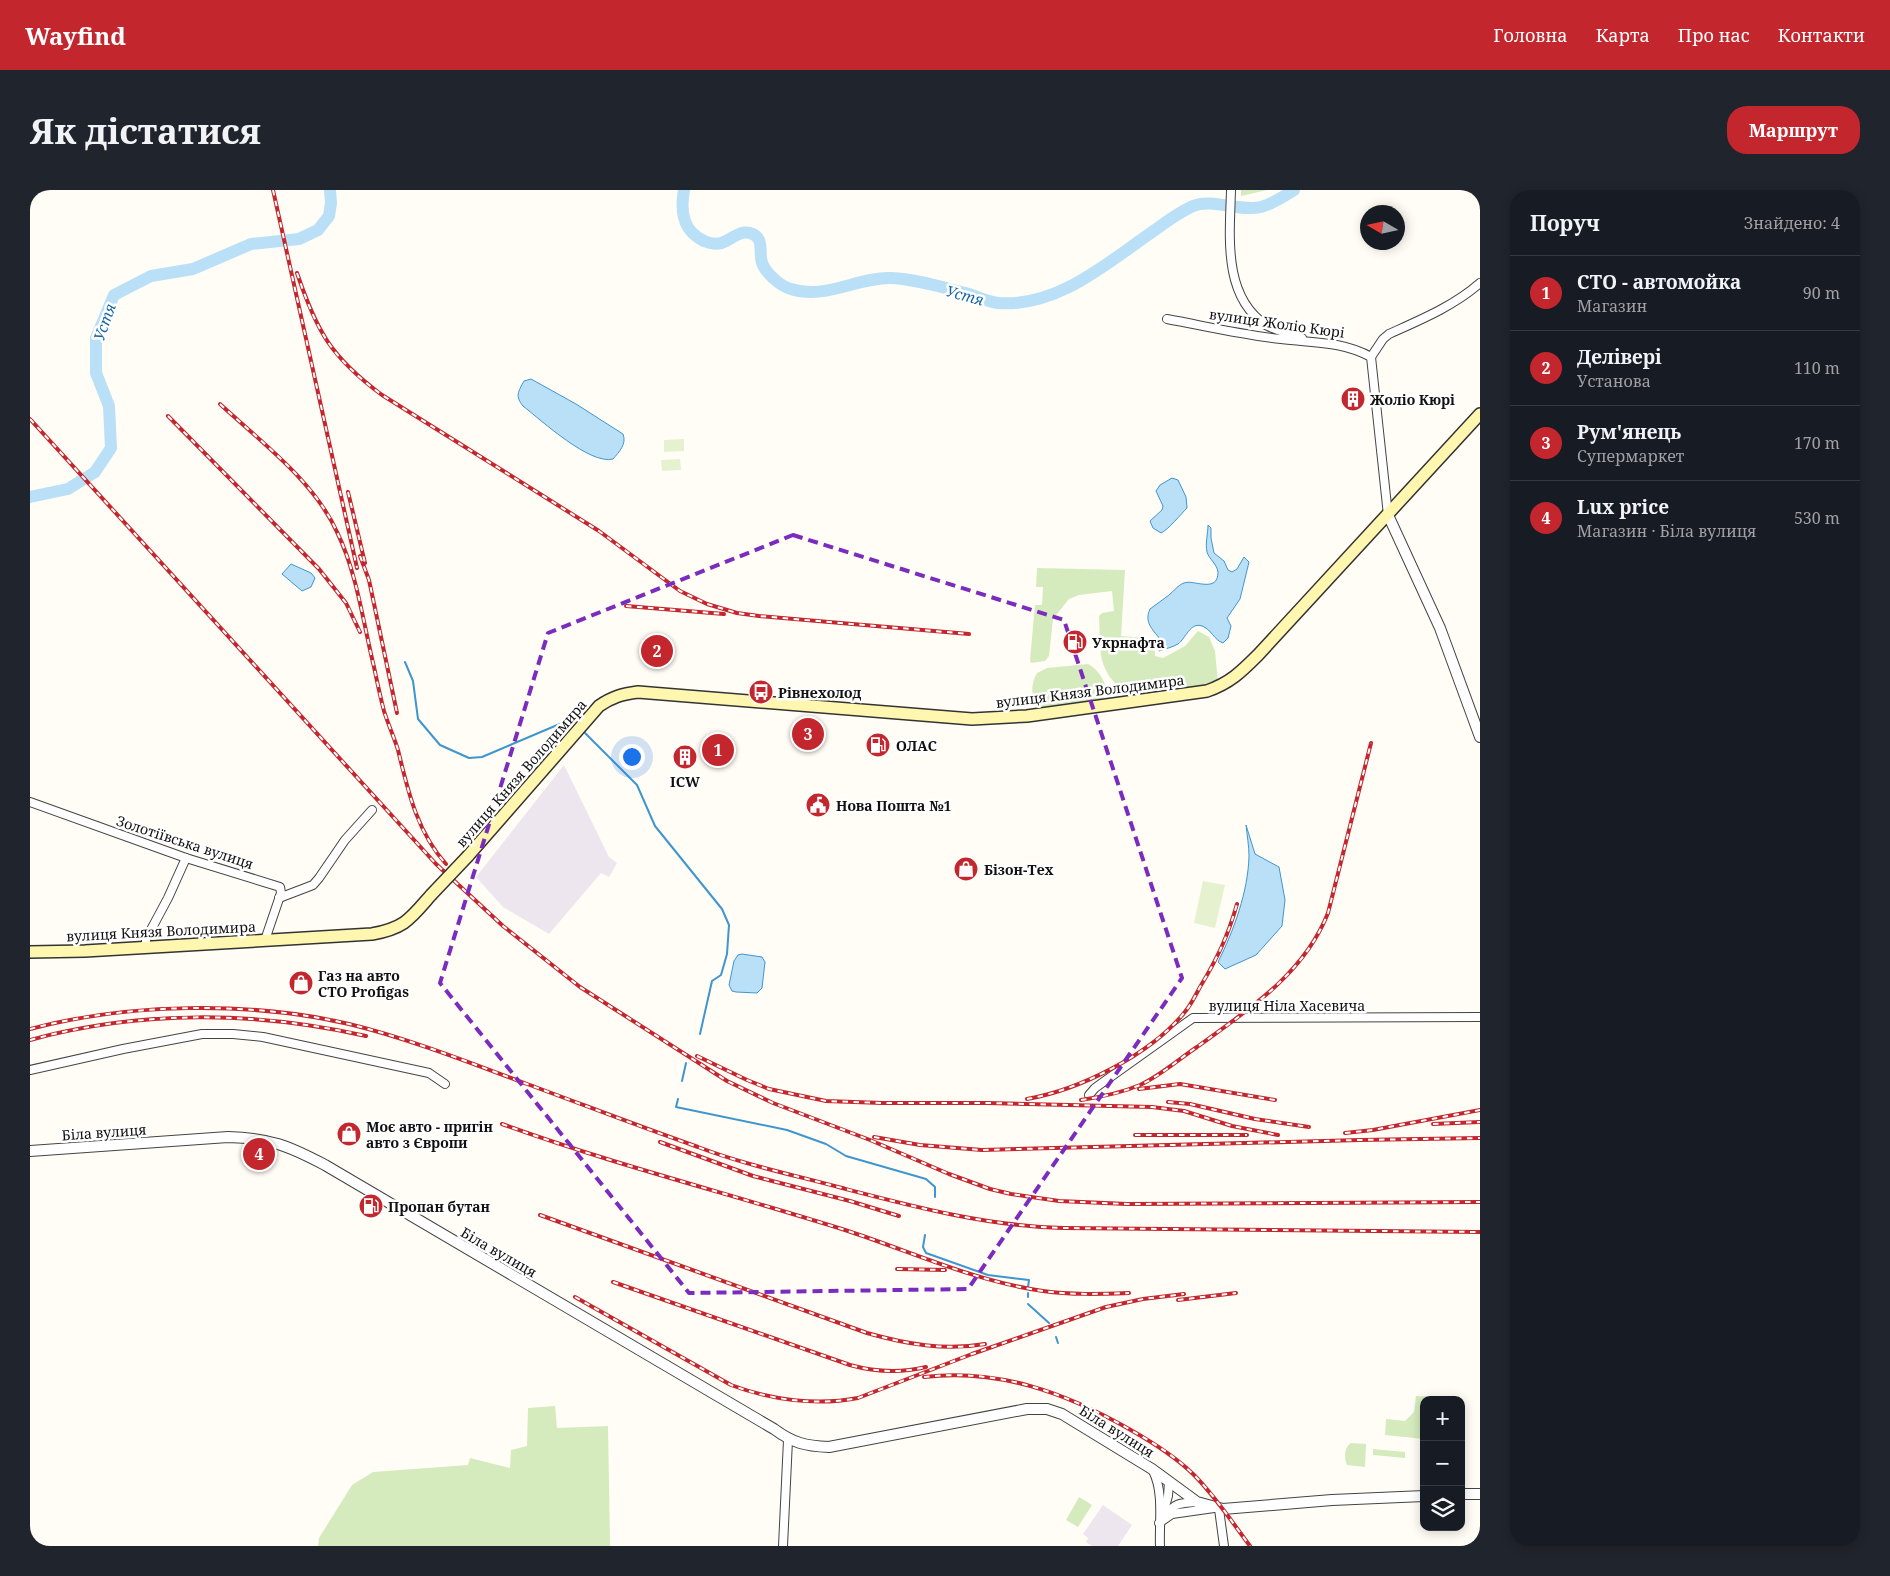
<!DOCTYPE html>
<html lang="uk">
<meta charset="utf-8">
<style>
body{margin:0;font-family:"Noto Serif",serif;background:#20242c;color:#f1f3f6}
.controls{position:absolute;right:15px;bottom:15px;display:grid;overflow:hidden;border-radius:10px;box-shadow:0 2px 12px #0003}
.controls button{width:45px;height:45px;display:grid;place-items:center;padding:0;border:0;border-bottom:1px solid #363941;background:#171b24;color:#f1f3f6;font:25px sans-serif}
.compass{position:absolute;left:1330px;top:15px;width:45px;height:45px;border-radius:50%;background:#171b24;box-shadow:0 2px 12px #0003;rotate:279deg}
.you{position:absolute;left:601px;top:566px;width:18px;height:18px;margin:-12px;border:4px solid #fff;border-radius:50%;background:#1a73e8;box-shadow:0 0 0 8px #1a73e833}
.badge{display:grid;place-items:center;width:32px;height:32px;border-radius:50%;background:#c4262e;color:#fff;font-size:16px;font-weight:700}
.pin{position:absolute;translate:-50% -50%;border:2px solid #fff;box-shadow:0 1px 5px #0006}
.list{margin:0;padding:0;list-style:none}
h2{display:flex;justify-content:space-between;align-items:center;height:65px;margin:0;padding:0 20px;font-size:21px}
h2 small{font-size:16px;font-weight:400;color:#9ea1a6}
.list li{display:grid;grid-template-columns:32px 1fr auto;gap:15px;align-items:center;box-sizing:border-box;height:75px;padding:0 20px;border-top:1px solid #363941}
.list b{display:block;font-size:19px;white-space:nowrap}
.list p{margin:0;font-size:16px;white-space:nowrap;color:#9ea1a6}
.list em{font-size:16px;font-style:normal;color:#9ea1a6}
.icon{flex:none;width:28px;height:28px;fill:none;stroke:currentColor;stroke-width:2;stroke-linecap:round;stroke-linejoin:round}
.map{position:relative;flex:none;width:1450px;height:1356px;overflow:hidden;border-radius:20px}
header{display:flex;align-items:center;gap:30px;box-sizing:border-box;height:70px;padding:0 25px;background:#c4262e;color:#fff}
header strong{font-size:24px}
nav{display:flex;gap:28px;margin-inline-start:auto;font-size:18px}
.intro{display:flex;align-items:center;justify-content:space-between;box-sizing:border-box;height:120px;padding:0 30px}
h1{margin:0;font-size:35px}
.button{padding:12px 22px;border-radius:20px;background:#c4262e;color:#fff;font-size:18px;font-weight:700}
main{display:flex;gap:30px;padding:0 30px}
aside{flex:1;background:#171b24;border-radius:20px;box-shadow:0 2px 12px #0003}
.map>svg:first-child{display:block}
.industrial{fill:#eee6ef}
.green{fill:#d5ebbd}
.pitch{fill:#e6f2cf}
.water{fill:#b9e0f7;stroke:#3f96cf}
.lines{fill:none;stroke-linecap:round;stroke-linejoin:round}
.stream{stroke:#3f96cf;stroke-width:2}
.river{stroke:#b9e0f7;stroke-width:12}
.minor-casing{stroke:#444;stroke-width:10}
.tertiary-casing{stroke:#444;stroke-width:12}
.secondary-casing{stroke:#333;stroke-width:14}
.minor{stroke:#fff;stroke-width:8}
.tertiary{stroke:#fff;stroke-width:10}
.secondary{stroke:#fff6b0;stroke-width:11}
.rail-casing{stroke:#c4262e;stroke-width:4}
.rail{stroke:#fff;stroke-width:2;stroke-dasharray:5.5;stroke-linecap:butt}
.secondary-bridge-casing{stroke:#333;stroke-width:14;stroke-linecap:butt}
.secondary-bridge{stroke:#fff6b0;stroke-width:11}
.marked{fill:none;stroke:#7b2cbf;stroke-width:4;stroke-dasharray:10 6;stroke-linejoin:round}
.labels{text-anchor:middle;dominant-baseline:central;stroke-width:5;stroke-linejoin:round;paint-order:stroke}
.street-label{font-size:14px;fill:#111;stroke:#fff}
.poi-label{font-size:14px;font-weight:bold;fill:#111;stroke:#fff;text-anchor:start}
.water-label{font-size:15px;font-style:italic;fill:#1768a6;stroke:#fff}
</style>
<header>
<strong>Wayfind</strong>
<nav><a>Головна</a><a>Карта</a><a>Про нас</a><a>Контакти</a></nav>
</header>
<div class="intro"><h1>Як дістатися</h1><a class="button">Маршрут</a></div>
<main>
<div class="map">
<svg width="1450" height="1356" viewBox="0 0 1450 1356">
<rect width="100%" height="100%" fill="#fffdf5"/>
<g class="industrial">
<polygon points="534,575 579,667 587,673 579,687 571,683 519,744 473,717 446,687"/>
<polygon points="1073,1315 1102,1335 1088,1356 1062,1356 1056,1352 1058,1348 1053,1344"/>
</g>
<g class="green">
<polygon points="1211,0 1237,0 1211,6"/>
<path d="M1007 378 1095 380 1091 446 1127 449 1125 457V466L1133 468 1155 456 1168 441 1179 447 1185 461 1188 493C1174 497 1160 498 1146 500 1116 505 1088 510 1074 476 1069 464 1070 440 1069 426L1072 423 1084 421 1082 401 1049 405 1039 409 1023 429 1019 466 1015 471 1001 473 1000 470 1005 415H1012L1013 397H1006Z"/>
<path d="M1058 474C1070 480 1084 502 1070 511L1008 518C1001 507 1000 495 1007 483L1017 478Z"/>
<polygon points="1386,1206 1407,1207 1407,1210 1394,1210 1394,1249 1355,1245 1356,1229 1375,1231 1384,1222"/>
<polygon points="525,1216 527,1238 578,1236 580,1356 288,1356 289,1348 322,1295 343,1282 438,1275 440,1268 480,1278 481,1260 497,1256 498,1218"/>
<path d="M1321 1253 1336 1254 1335 1277 1317 1275C1314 1268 1314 1257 1321 1253Z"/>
<polygon points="1343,1259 1375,1262 1375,1268 1343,1265"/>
<polygon points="1049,1307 1062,1315 1048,1337 1036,1330"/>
</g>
<g class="pitch">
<polygon points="654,249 654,261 634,262 634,250"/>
<polygon points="650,269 651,280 632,281 631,270"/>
<polygon points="1173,691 1195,695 1185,738 1164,733"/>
</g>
<g class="water">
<path d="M501 189 546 214 593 244C597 254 589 262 583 269 560 275 512 231 493 216 485 206 488 202 494 191Z"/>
<path d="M1142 288 1148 290 1156 307 1157 318C1151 324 1138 340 1131 343L1123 338 1120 331 1132 320 1133 316 1126 301 1130 295Z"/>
<path d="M1178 335 1181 338V348L1184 363 1194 371 1198 380 1202 382 1207 379 1214 367 1219 372 1210 409 1197 428 1201 436 1198 448 1193 453C1184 450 1181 439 1172 436 1160 432 1156 448 1148 454 1143 457 1135 459 1129 461L1130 449C1122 439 1114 432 1120 419 1126 414 1133 410 1139 405 1144 401 1148 395 1154 393 1163 389 1188 404 1188 382 1187 374 1179 369 1177 362 1175 354 1178 343 1178 335Z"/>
<polygon points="261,374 281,383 285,388 281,397 272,401 252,384"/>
<path d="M1216 635 1225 664 1249 677 1255 710 1252 736 1226 765 1195 779 1188 772C1204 740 1218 702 1219 666 1219 656 1217 645 1216 635Z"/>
<polygon points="712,764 732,767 735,772 732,798 727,803 706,802 702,801 699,795 704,771 708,765"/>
</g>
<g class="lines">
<g class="stream">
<polyline points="375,472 383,491 388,529 410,555 439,568 452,567 532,533 543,534"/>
<polyline points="555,543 607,595 625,636 692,719 699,735 697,764 691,785 682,791 670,844"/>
<polyline points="652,891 656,873"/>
<polyline points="648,909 646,917 757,940 796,954 816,966 896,989 905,997 905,1007"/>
<polyline points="895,1045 893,1057 896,1063 958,1085 999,1090 998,1097"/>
<polyline points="998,1103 998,1107"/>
<polyline points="998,1114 1019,1133"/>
<polyline points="1026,1147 1028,1153"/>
</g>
<g class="river">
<path d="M654 0C650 22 653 41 674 51 681 54 689 55 696 51 705 47 709 41 720 43 733 47 730 58 731 68 732 81 750 96 761 99 795 110 828 87 861 88 887 89 914 98 939 104 948 107 958 112 968 113 1028 118 1078 72 1125 40 1137 31 1150 22 1163 16 1182 8 1210 22 1231 17 1243 14 1254 6 1264 0"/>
<polyline points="0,307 38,299 65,282 81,258 79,216 66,183 66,148 84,105 121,86 163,79 221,54 269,49 288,40 299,26 301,13 300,0"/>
</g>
<defs>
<g id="minor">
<path d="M1201 0C1200 44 1192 106 1236 135 1247 141 1260 144 1272 148"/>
<path d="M1137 129C1175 136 1213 145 1251 149 1283 153 1312 151 1341 167L1358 325"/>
<path d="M1341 167 1353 149 1359 144C1390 130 1424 116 1450 93"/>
<polyline points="0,612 156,668 250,697 251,703 235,750"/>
<polyline points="249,708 283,695 289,688 315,650 342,620"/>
<polyline points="116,757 116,749 138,708 156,668"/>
<polyline points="0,880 93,859 172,844 203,844 233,847 399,883 415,894"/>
<polyline points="1059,905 1065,898 1163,828 1450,827"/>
<path d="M1123 1281C1134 1302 1129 1332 1130 1356"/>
<polyline points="1189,1319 1194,1356"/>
<polyline points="1133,1324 1138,1306 1139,1292"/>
<path d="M1133 1328C1144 1313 1149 1313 1167 1312"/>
<polyline points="1129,1333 1142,1324 1184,1318"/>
<polyline points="753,1356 758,1250"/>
</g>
<g id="tertiary">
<polyline points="1358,325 1410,438 1450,547"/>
<path d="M0 961 198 947C240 948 259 956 295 975L744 1239C763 1253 775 1256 799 1257L997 1219H1017L1032 1224 1122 1279 1167 1312 1193 1319 1302 1310 1394 1306"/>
<polyline points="1431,1304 1450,1304"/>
</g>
<g id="secondary">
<path d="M438 666 569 516C582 507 592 504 608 502L942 529 997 526 1177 501C1200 493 1211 482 1228 465L1450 224"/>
<path d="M0 762 55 761 342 744C375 738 380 729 401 705"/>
</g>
</defs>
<use href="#minor" class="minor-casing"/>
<use href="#tertiary" class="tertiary-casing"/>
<use href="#secondary" class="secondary-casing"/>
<use href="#minor" class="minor"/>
<use href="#tertiary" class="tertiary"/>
<use href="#secondary" class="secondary"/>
<defs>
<g id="rail">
<polyline points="243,0 327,378"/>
<path d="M267 83C287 142 301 167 352 205L569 341 650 401 677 414 707 423 729 426 939 444"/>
<path d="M190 214C231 252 284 291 307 342 327 383 333 432 344 477 347 491 350 506 354 521 358 534 364 547 368 560 378 601 387 642 416 674"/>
<polyline points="138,226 289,379 316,413 330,442"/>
<polyline points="0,229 406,674 473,736 550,797 697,891 743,913 840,950 919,984 960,999 981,1004 1029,1011 1097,1014 1450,1012"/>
<polyline points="318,302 335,373"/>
<polyline points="330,366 339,390 367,523"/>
<polyline points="596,416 694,424"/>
<path d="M0 839C98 813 220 811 319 834 380 849 438 872 497 894 554 915 611 937 668 957 715 975 764 985 812 998 885 1017 957 1036 1033 1038L1450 1042"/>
<path d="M0 850C110 820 226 821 336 846"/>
<polyline points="667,866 717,890 739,899 796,911 852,913 957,913 1122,917 1154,921 1202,936 1248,945"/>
<polyline points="1109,899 1150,894 1245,910"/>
<path d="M997 909C1049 900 1120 865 1154 823 1161 815 1165 806 1170 797 1187 769 1198 746 1207 714"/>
<path d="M1051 910C1071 907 1091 903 1110 895 1130 886 1149 869 1167 857 1218 820 1274 784 1298 723L1341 553"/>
<polyline points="1138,912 1160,914 1225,929 1279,937"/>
<path d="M472 934C585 975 701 1004 815 1040 880 1061 943 1091 1013 1101 1041 1105 1070 1104 1099 1103"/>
<polyline points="1403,934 1450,932"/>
<polyline points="1315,943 1343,940 1450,920"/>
<polyline points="1105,945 1217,945"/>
<polyline points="844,947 890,955 952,960 1330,950 1450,948"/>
<polyline points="630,952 723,986 820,1011 869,1026"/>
<path d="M510 1025 837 1143C876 1154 914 1161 955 1154"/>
<polyline points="867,1079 915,1080"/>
<path d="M583 1092 820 1175C845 1182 871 1183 896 1177"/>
<path d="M545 1107 701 1195C741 1210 786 1216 828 1208L942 1164 1076 1117 1113 1109 1154 1104"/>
<polyline points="1148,1110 1206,1103"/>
<path d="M894 1187C968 1178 1036 1203 1099 1239 1122 1252 1145 1266 1164 1285 1185 1306 1202 1332 1220 1356"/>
</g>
</defs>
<use href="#rail" class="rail-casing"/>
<use href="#rail" class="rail"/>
<defs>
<polyline id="secondary-bridge" points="401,705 438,666"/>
</defs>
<use href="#secondary-bridge" class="secondary-bridge-casing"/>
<use href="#secondary-bridge" class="secondary-bridge"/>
</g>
<path class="marked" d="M763 345 1034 430 1152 788 938 1099 659 1103 410 793 518 443Z"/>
<defs>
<symbol id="building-disc" viewBox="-11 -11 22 22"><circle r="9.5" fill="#c4262e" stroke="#fff"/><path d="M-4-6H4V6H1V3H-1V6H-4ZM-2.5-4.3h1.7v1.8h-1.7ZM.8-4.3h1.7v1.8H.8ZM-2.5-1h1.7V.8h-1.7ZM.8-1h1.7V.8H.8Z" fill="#fff"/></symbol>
<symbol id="fuel-disc" viewBox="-11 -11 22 22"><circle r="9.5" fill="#c4262e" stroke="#fff"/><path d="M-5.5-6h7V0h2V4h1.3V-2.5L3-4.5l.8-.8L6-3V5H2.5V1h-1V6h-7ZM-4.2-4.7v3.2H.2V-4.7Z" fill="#fff"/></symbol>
<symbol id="bus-disc" viewBox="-11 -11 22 22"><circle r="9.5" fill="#c4262e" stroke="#fff"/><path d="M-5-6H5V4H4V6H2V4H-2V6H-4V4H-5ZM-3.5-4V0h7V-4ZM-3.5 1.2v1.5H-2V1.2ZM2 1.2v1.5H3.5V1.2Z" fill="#fff"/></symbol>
<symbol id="civic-disc" viewBox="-11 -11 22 22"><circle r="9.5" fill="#c4262e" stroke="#fff"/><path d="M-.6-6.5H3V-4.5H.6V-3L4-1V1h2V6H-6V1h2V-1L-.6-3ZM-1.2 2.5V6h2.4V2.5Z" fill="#fff"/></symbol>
<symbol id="shop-disc" viewBox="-11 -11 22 22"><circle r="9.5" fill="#c4262e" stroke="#fff"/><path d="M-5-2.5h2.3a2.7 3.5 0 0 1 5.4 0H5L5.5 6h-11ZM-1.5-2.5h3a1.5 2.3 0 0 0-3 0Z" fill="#fff"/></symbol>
</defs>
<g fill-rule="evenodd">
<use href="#building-disc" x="1309" y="195" width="28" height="28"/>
<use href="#fuel-disc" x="1031" y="438" width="28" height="28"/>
<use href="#bus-disc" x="717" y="488" width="28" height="28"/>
<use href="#fuel-disc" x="834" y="541" width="28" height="28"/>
<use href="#building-disc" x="641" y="553" width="28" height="28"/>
<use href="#civic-disc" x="774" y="601" width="28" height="28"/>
<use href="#shop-disc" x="922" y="665" width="28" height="28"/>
<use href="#shop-disc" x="257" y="779" width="28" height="28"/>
<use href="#shop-disc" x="305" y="930" width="28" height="28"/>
<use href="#fuel-disc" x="327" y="1002" width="28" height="28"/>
</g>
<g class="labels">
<g class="street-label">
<text transform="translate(1247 133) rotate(8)">вулиця Жоліо Кюрі</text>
<text transform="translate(1060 501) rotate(-7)">вулиця Князя Володимира</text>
<text transform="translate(491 583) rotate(-49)">вулиця Князя Володимира</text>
<text transform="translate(155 652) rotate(18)">Золотіївська вулиця</text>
<text transform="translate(131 741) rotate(-3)">вулиця Князя Володимира</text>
<text x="1257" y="815">вулиця Ніла Хасевича</text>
<text transform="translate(74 942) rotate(-4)">Біла вулиця</text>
<text transform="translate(469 1062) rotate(30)">Біла вулиця</text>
<text transform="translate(1087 1241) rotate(32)">Біла вулиця</text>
</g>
<g class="poi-label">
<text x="1340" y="209">Жоліо Кюрі</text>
<text x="1062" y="452">Укрнафта</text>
<text x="748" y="502">Рівнехолод</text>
<text x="866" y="555">ОЛАС</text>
<text x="655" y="591" text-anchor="middle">ICW</text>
<text x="806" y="615">Нова Пошта №1</text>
<text x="954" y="679">Бізон-Тех</text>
<text x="288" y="785">Газ на авто<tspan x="288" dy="16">СТО Profigas</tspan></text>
<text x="336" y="936">Моє авто - пригін<tspan x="336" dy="16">авто з Європи</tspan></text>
<text x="358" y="1016">Пропан бутан</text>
</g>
<g class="water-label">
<text transform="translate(935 105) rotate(15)">Устя</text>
<text transform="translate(74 132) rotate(-71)">Устя</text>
</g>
</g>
</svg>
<div class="controls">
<button>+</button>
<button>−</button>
<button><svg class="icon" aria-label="layers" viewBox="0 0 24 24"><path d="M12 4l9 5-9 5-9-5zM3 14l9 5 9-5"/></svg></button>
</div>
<svg class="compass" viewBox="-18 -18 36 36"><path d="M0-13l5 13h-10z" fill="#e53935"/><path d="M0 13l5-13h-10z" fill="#9ea1a6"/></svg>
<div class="you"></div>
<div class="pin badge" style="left:688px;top:560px">1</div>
<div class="pin badge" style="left:627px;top:461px">2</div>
<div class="pin badge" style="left:778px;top:544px">3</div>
<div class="pin badge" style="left:229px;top:964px">4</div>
</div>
<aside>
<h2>Поруч<small>Знайдено: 4</small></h2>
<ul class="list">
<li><span class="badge">1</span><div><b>СТО - автомойка</b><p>Магазин</p></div><em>90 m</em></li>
<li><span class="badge">2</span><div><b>Делівері</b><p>Установа</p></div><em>110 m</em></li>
<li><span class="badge">3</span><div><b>Рум'янець</b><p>Супермаркет</p></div><em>170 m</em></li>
<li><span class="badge">4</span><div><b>Lux price</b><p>Магазин · Біла вулиця</p></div><em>530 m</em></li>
</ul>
</aside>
</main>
